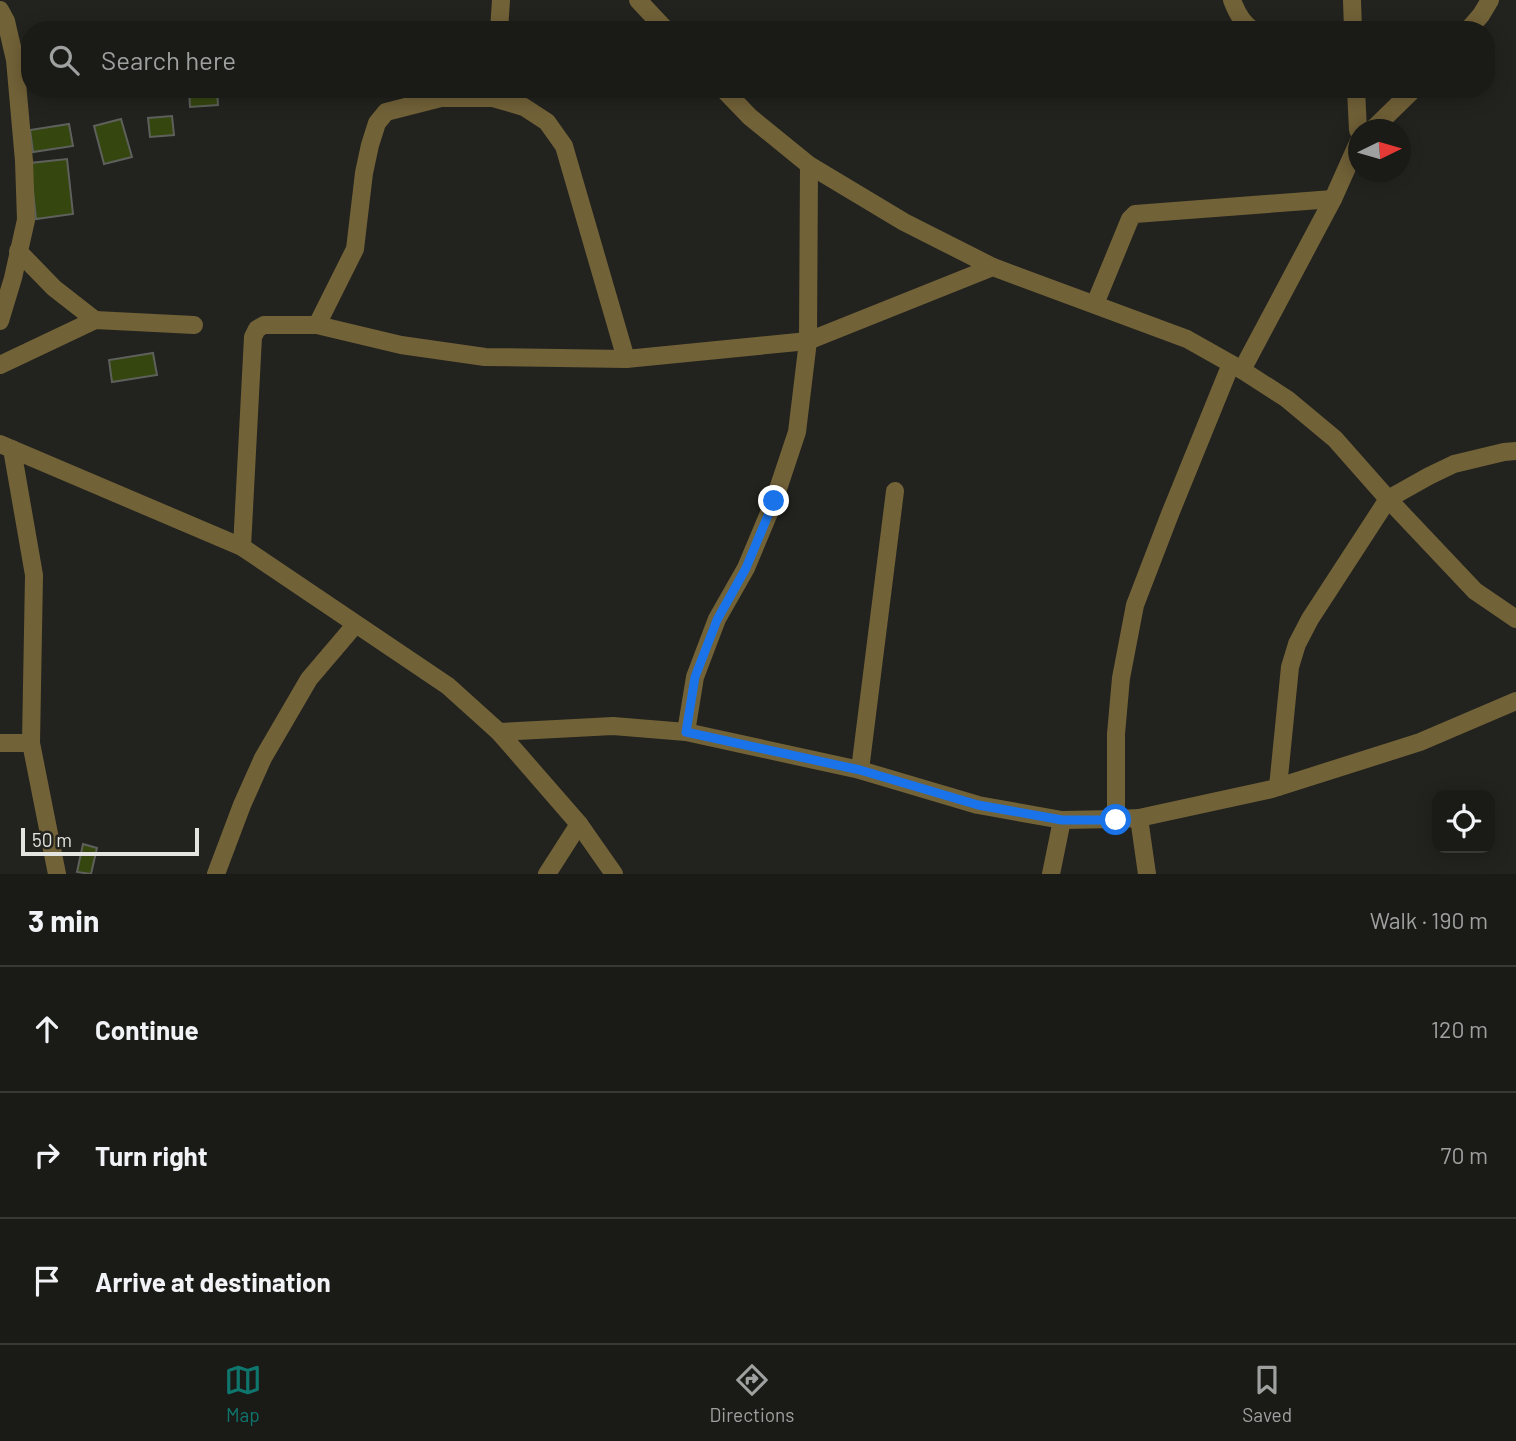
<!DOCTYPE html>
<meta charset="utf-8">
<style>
body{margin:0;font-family:Barlow,sans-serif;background:#272723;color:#f1f3f6}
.controls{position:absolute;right:21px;bottom:21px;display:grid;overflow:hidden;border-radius:14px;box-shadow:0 4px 18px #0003}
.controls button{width:63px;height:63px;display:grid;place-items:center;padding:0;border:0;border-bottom:2px solid #383835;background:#1a1a16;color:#f1f3f6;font:35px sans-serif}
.compass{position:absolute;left:1348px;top:119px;width:63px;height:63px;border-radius:50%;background:#1a1a16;box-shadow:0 4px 18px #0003;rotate:85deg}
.scale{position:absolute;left:21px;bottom:18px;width:178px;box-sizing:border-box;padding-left:7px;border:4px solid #e4e4e1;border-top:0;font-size:19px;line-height:24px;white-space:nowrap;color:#e4e4e1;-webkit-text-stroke:5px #22221e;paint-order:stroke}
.stop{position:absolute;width:21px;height:21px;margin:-16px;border:5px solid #1a73e8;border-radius:50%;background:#fff}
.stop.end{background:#1a73e8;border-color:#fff;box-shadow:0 2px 7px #0008}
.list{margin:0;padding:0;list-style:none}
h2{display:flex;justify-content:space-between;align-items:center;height:91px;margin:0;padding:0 28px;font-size:30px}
h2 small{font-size:23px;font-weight:400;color:#9fa1a1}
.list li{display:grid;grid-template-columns:46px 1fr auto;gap:21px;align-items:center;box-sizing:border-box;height:126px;padding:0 28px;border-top:2px solid #383835}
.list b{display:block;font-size:26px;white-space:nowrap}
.list em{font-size:23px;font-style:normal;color:#9fa1a1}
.icon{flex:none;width:38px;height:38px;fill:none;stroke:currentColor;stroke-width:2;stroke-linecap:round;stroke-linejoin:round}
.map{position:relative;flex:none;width:1516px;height:874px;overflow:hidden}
.search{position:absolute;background:#1a1a16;box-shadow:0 4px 18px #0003;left:21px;right:21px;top:21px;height:77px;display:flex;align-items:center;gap:18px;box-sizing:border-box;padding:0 24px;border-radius:28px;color:#9fa1a1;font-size:26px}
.sheet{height:469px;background:#1a1a16}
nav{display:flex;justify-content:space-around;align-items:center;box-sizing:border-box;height:98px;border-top:2px solid #383835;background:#1a1a16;font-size:19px;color:#9fa1a1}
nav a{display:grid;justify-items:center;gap:4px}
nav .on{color:#0f766e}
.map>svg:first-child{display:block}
.building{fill:#35460f;stroke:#5e605c;stroke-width:2}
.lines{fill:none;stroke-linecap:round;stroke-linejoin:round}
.minor{stroke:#726238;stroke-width:18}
.route{stroke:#1a73e8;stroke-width:9}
</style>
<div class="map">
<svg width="1516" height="874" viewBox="0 0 1516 874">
<rect width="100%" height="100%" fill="#22221e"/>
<g class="building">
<polygon points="189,89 217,89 218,105 190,107"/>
<polygon points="172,116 174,135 150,137 148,118"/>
<polygon points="121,119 132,157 104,164 94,126"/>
<polygon points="69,124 73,146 33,152 30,130"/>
<polygon points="67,159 73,214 36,219 30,163"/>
<polygon points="153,353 157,375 112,382 109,360"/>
<polygon points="83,844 97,848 91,874 77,872"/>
</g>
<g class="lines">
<g class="minor">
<polyline points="638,0 666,30"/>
<path d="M1232 0C1236 11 1243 24 1253 30"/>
<polyline points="1352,0 1353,30"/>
<polyline points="0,10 6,21 15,60 24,161 26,220 13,278 0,321"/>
<polyline points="499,30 501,0"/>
<polyline points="1468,30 1481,15 1490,0"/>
<polyline points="723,89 750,117 809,165 904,222 993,267 1187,339 1242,370 1287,399 1335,439 1388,499 1475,591 1516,619"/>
<polyline points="1356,89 1358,130"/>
<polyline points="1372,130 1414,89"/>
<polyline points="18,251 54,288 95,320"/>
<polyline points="1095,304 1130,219 1135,214 1333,199"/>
<polyline points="317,325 355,249 364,173 370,145 377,123 386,112 441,98 493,98 524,107 547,122 564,146 626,359"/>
<polyline points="0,365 95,320 194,325"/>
<polyline points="1242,370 1333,199 1358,143"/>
<polyline points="0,444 242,547 448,686 499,732 579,824 614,874"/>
<polyline points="12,449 34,575 31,743 57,874"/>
<polyline points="242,547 253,337 257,329 264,325 317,325 401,345 485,357 626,359 808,341 993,267"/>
<polyline points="499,732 613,726 686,732 860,770 978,805 1062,820 1116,819 1139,818 1272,789 1420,742 1516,701"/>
<polyline points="686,732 695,677 717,619 746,568 774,501 797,432 808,341 809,165"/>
<polyline points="0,743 31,743"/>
<polyline points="860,770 895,491"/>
<polyline points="1278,787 1290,667 1297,644 1310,619 1388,499 1429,476 1454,464 1504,452 1516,451"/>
<polyline points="1139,818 1147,874"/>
<polyline points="1116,819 1116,734 1121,678 1135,605 1170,514 1231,364"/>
<polyline points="216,874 242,805 263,758 309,679 355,625"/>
<polyline points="547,874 579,824"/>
<polyline points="1051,874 1062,820"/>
</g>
</g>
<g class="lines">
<polyline class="route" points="774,501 746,568 717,620 695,677 686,732 860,770 978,805 1062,820 1116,820"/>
</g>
</svg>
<div class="controls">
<button><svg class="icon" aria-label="locate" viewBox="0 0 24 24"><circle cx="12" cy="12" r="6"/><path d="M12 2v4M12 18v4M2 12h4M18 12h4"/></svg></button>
</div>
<svg class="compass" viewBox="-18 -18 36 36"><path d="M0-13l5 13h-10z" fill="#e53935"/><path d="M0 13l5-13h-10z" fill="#9fa1a1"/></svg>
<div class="scale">50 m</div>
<div class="stop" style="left:1116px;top:820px"></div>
<div class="stop end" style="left:774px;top:501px"></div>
<div class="search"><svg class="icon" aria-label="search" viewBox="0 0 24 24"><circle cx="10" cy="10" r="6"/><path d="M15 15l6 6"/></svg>Search here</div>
</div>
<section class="sheet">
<h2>3 min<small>Walk · 190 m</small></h2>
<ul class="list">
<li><svg class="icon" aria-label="ahead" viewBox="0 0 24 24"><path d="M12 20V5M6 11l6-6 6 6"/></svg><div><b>Continue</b></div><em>120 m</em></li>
<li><svg class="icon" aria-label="right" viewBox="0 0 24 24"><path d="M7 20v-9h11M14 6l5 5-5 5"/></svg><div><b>Turn right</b></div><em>70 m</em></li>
<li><svg class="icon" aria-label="arrive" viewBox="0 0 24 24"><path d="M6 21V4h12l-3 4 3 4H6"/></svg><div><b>Arrive at destination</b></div></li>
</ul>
</section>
<nav>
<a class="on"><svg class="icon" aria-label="map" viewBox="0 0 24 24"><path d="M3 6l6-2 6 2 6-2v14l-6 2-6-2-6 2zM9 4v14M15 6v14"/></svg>Map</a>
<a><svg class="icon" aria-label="directions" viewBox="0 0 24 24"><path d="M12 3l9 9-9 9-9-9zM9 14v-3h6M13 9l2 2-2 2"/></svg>Directions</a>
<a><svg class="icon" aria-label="saved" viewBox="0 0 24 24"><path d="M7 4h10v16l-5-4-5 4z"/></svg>Saved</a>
</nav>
